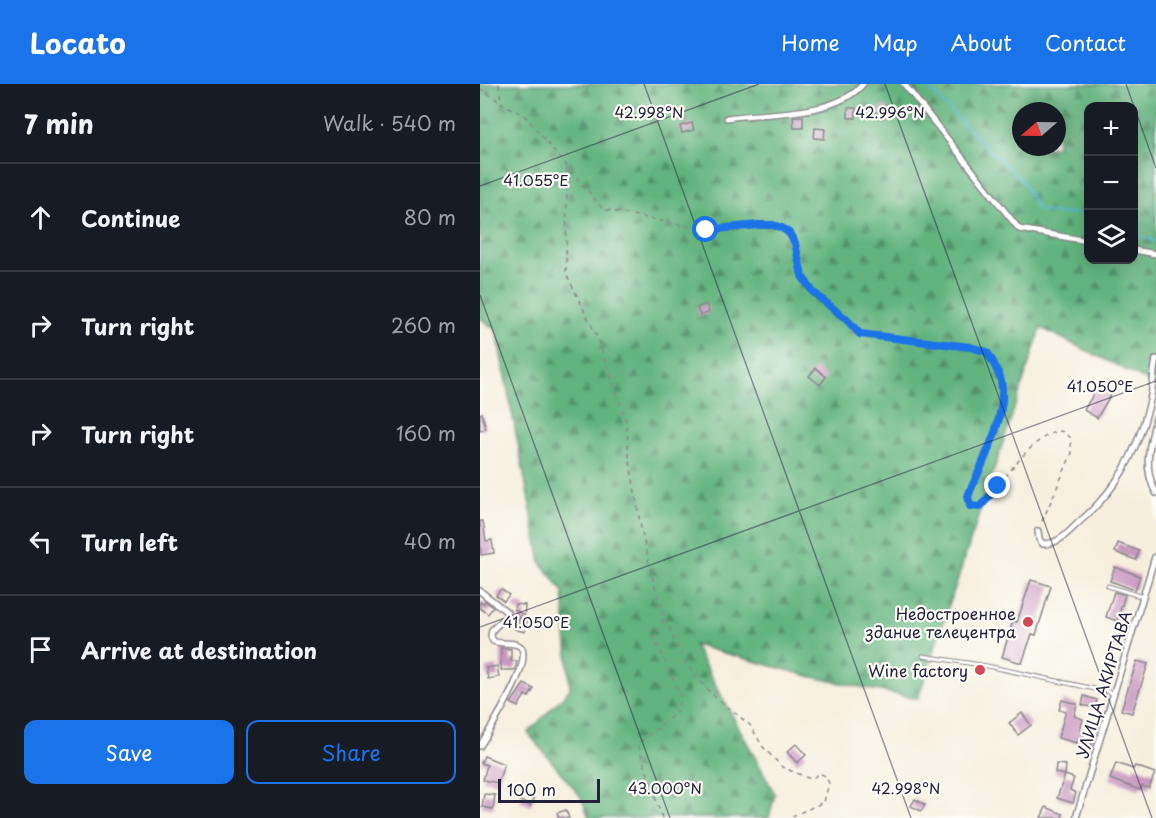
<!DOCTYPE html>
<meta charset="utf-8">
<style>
body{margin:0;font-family:"Playpen Sans",sans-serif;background:#20242c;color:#f1f3f6}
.controls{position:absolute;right:18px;top:18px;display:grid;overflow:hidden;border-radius:12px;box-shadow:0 3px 15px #0003}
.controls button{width:54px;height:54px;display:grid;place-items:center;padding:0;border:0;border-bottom:2px solid #363941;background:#171b24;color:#f1f3f6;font:30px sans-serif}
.compass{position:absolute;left:532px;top:18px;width:54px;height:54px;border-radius:50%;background:#171b24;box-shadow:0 3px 15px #0003;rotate:250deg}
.scale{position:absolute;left:18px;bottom:15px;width:102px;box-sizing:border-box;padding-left:6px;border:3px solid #22223b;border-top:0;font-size:16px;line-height:21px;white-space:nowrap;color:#22223b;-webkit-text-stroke:4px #fdfcf7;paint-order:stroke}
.stop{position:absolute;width:18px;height:18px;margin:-14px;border:4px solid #1a73e8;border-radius:50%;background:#fff}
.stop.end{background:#1a73e8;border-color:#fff;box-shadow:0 2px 6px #0008}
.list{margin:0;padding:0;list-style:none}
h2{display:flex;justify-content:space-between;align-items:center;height:78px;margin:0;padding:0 24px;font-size:26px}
h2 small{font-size:20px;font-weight:400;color:#9ea1a6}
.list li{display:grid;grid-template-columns:39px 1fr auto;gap:18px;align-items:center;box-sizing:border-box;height:108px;padding:0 24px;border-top:2px solid #363941}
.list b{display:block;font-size:22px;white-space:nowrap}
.list em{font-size:20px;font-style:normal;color:#9ea1a6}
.actions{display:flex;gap:12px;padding:18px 24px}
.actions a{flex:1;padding:14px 0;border:2px solid #1a73e8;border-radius:12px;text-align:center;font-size:21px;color:#1a73e8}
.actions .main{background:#1a73e8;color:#fff}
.icon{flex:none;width:33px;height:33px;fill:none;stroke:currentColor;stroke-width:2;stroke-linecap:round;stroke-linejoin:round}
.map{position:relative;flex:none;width:676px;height:734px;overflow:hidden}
header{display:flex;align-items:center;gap:36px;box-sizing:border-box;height:84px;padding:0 30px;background:#1a73e8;color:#fff}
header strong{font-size:28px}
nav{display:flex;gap:33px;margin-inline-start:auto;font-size:21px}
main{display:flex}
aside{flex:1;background:#171b24}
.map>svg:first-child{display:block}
.forest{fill:url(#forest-firs);stroke:#426a5c;stroke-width:1.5;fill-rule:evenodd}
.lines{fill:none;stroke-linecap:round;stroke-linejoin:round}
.stream{stroke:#55b7d4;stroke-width:2}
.building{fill:#c897c0}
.lane-casing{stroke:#8c888c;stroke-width:5}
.street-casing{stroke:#8c888c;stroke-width:8}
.path{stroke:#8c888c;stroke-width:1.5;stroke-dasharray:4.5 4.5;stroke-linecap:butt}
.lane{stroke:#fff;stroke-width:3}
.street{stroke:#fff;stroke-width:5}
.route{stroke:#1a73e8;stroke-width:8}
.ticks{fill:none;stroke:#22223b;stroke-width:1.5;stroke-opacity:0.45}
.poi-dot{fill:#d1495b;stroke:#fdfcf7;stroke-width:2}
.labels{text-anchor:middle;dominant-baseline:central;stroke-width:4.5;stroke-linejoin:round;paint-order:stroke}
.poi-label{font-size:16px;fill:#22223b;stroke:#fdfcf7;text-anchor:end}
.street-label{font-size:16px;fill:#22223b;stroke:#fdfcf7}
.ticks-label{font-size:15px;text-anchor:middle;fill:#22223b;stroke:#fdfcf7;stroke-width:4.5;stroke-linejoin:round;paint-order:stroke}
</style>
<header>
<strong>Locato</strong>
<nav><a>Home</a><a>Map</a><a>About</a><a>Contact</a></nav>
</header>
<main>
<aside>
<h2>7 min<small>Walk · 540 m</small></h2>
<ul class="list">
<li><svg class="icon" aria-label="ahead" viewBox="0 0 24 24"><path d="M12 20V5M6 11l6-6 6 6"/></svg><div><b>Continue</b></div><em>80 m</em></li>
<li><svg class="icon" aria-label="right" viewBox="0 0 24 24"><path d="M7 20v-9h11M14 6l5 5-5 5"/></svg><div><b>Turn right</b></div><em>260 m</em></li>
<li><svg class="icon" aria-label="right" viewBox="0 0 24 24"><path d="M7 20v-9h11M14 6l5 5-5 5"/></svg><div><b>Turn right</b></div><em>160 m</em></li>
<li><svg class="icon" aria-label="left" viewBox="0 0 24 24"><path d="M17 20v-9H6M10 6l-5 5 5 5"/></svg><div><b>Turn left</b></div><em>40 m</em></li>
<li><svg class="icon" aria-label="arrive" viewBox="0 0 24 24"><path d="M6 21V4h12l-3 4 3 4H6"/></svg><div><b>Arrive at destination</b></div></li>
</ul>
<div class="actions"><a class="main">Save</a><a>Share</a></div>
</aside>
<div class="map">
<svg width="676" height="734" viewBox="0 0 676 734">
<defs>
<pattern id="forest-firs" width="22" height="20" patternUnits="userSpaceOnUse" patternTransform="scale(1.5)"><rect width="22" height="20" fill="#62b37e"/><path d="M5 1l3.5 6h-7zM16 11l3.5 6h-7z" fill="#509168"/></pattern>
</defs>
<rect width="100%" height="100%" fill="#fdfcf7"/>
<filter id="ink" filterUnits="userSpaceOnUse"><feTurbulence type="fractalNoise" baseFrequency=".0167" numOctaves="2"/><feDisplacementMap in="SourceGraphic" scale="12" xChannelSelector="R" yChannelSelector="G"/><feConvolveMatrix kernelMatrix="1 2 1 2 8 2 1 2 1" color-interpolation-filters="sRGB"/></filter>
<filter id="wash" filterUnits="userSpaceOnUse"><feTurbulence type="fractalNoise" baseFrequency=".008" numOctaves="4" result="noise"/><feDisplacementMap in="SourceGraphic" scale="24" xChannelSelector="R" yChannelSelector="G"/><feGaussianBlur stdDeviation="1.35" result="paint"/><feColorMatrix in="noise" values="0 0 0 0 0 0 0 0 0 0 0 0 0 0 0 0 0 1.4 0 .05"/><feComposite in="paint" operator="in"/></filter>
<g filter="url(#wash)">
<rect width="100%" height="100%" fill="#f6efde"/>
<path class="forest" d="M0 0H676V301L561 244 438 615 332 593 214 561 295 710 289 734H109L101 713 48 649 90 605 83 507 61 479 16 246 0 234ZM608 22H654V176H608ZM541 27H577V63H541Z"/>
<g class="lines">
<g class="stream">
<polyline points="445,0 502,59 544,99 557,125 579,130 601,129 608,132"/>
<polyline points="654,150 676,157"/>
</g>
</g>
<g id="blocks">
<g class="building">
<polygon points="405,21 410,27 402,34 397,28"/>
<rect x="368" y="24" width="8" height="10"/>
<polygon points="323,32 323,44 314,44 313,33"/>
<polygon points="212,39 214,46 202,49 200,42"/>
<polygon points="335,44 345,45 344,55 334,54"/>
<polygon points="226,220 229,228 220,232 217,224"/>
<polygon points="336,284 346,293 340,301 329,292"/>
<polygon points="618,302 631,310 617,334 604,326"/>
<polygon points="2,329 6,345 0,347 0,330"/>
<polygon points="0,437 3,437 6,457 12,456 14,469 1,471"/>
<polygon points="638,459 659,467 656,476 635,468"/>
<polygon points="635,483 660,492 655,506 630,497"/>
<polygon points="551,496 571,502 556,551 552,550 542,579 522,573 533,537 537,538"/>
<polygon points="21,505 29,511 24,517 16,511"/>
<polygon points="634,508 645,511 637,537 626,533"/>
<polygon points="5,517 13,523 8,530 0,524 0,518 3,520"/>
<polygon points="35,520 45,521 44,537 47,537 45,548 34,545 36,539 42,530 34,525"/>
<polygon points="21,564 31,565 31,577 37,577 35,586 21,586"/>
<polygon points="657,577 668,580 652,629 641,626"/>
<polygon points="17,582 19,593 8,595 6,584"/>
<polygon points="44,600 54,605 49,613 45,611 38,623 31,619"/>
<polygon points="604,612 617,616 615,624 602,621"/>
<polygon points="582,616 597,620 594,632 603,635 600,646 615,651 612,660 598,656 597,659 578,654 586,627 579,626"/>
<polygon points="542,629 551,641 538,651 529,639"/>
<polygon points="316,660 326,671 317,679 307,668"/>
<polygon points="4,672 24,680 18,699 3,696 7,681 1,679"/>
<polygon points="636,679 653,685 655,682 675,689 669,704 662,702 660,706 630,695"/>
<polygon points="576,680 586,681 585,691 575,689"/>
<polygon points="585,691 594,694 590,706 596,709 593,719 577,714"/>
<polygon points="4,710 15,711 13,725 2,723"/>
<polygon points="44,710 54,715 50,722 40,717"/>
<polygon points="435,715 445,721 441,727 431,722"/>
<polygon points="566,723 583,730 582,734 561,734"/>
<polygon points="86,726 89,734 79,734 77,729"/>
</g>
</g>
</g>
<g filter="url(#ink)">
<use href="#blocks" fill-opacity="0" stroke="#8c888c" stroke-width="1.5"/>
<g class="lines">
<defs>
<g id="lane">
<polyline points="628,502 663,513"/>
<polyline points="443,572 507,582 634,609"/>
</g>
<g id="street">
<polyline points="424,0 539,145 608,157"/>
<path d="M247 34C286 28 356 33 383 0"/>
<polyline points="654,166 676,170"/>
<path d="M676 334C670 360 662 383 676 409"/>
<path d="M558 447 559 455 563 460C578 460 587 450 597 440 637 406 656 371 669 321 673 306 673 290 676 275"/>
<path d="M0 507 27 528V532L12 546 11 552 13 557C21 561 36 557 41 563 53 580 10 645 0 662"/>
<polyline points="596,734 675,473"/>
</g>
</defs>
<use href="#lane" class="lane-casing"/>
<use href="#street" class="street-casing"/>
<g class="path">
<path d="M19 0 21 19 44 31 123 125 226 146 279 141H293L302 144 309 149 315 159 322 192 333 208 366 235 380 250 490 263 507 268C512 277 519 287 521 297 527 331 502 381 488 412V418L492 423H500C520 403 552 349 581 347L590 353 592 369 561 440"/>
<polyline points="0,4 20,18"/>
<polyline points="87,84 86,189 117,253 146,336 149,372 160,439 172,493 186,537 202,573 215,592 234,612 270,641 283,663 302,683 328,694 333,694 339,689 345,692 349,699 344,718 308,734"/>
<polyline points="182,734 158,660 198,627 200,610 174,554 184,534"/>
</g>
<use href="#lane" class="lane"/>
<use href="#street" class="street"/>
</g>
</g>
<g class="lines" filter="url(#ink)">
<path class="route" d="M226 146 279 141H293L302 144 309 149 315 159 322 192 333 208 366 235 380 250 490 263 507 268C512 277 519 287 521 297 528 333 502 379 488 412L490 422 500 423 518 402"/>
</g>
<path class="ticks" d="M164 0 431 734M405 0 672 734M646 0 676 84M0 102 279 0M0 211 190 734M0 543 676 297"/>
<g class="poi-dot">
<circle cx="548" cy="538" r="6"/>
<circle cx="500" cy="586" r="6"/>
</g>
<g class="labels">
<g class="poi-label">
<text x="536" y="529">Недостроенное<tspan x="536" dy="18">здание телецентра</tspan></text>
<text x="488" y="586">Wine factory</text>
</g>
<g class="street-label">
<text transform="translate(623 600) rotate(-73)">УЛИЦА АКИРТАВА</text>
</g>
</g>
<g class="ticks-label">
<text x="169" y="34">42.998°N</text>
<text x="410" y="34">42.996°N</text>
<text x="56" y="102">41.055°E</text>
<text x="620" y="308">41.050°E</text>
<text x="56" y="544">41.050°E</text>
<text x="185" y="710">43.000°N</text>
<text x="426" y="710">42.998°N</text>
</g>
</svg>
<div class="controls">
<button>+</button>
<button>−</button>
<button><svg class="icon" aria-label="layers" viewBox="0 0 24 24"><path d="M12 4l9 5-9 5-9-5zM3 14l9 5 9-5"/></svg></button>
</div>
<svg class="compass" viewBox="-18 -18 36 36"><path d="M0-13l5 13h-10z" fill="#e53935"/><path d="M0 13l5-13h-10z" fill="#9ea1a6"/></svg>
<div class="scale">100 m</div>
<div class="stop" style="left:226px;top:146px"></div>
<div class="stop end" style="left:518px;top:402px"></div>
</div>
</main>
